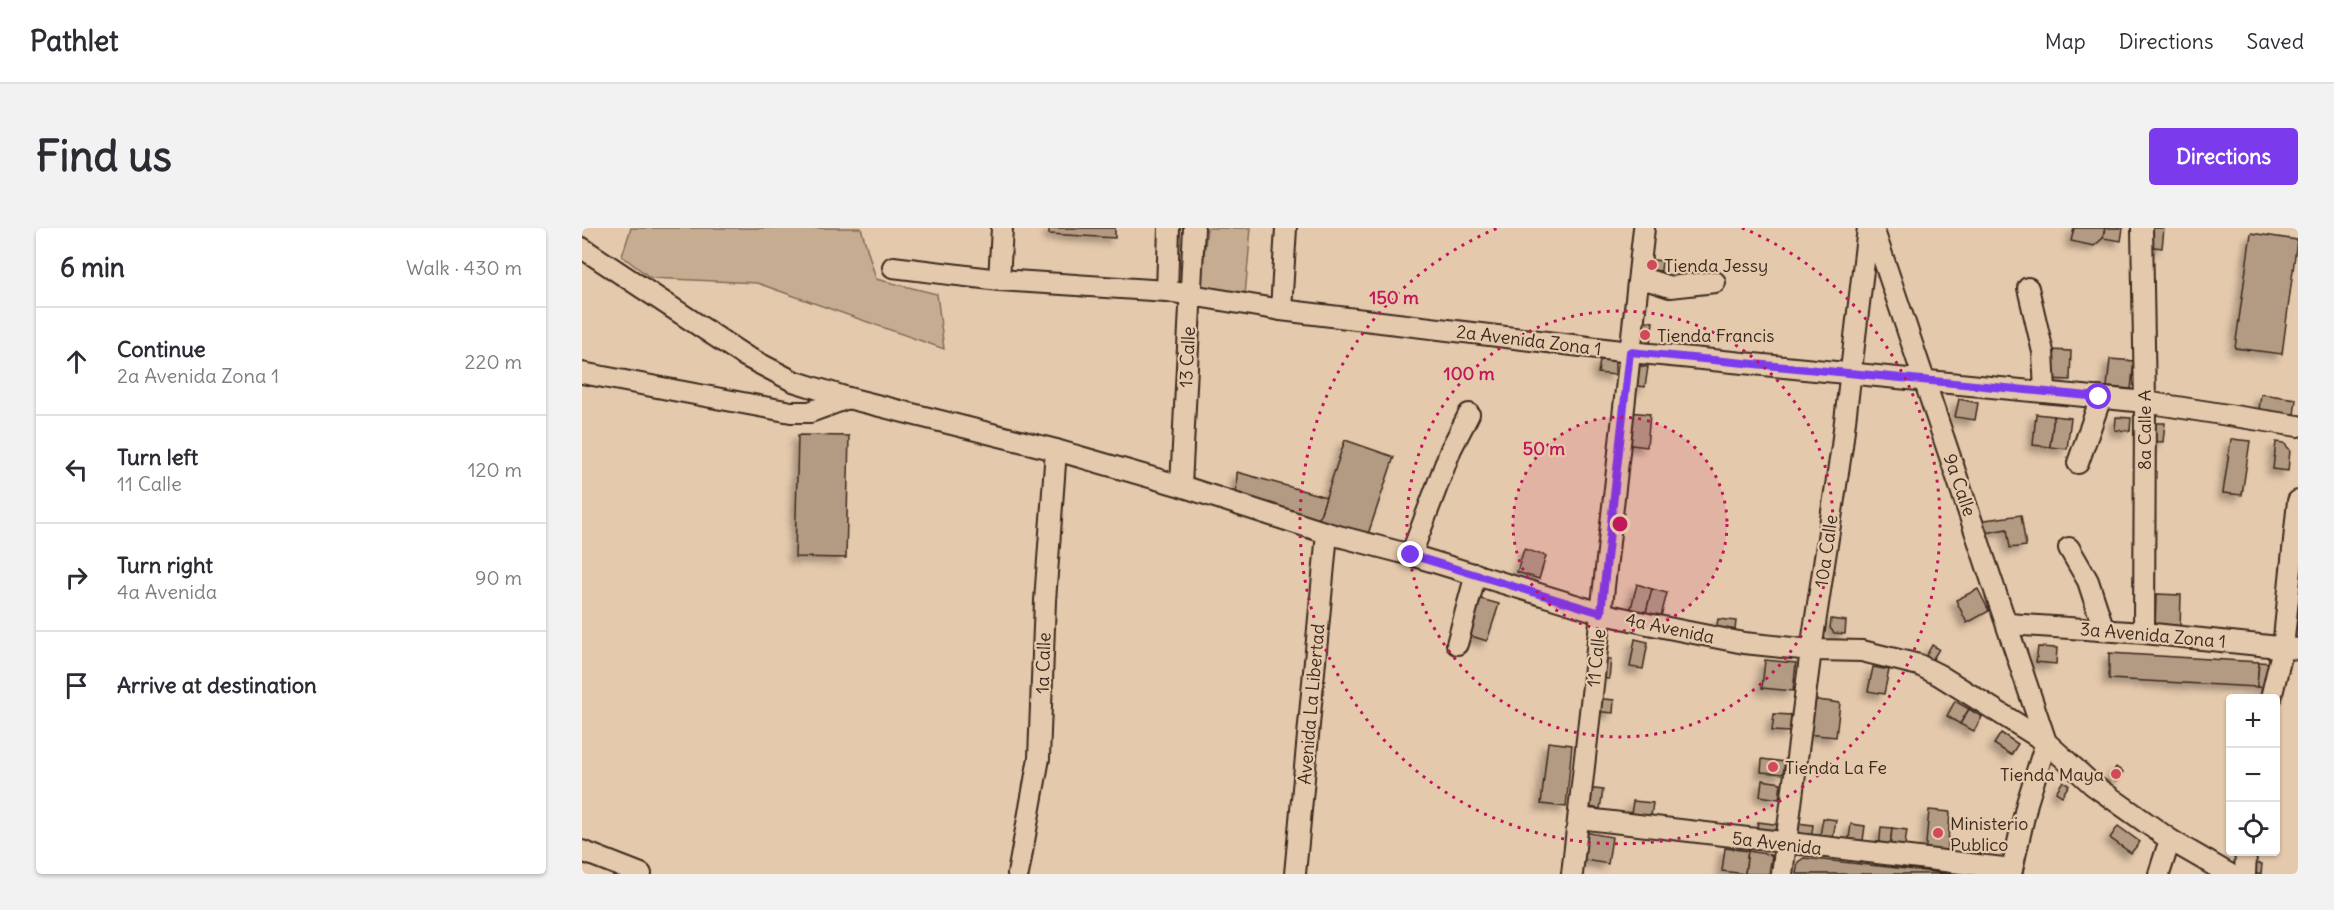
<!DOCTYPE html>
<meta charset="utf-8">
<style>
body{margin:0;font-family:Delius,sans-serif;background:#f2f2f3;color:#2b2b33}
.controls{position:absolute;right:18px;bottom:18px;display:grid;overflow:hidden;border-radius:6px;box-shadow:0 2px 4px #0004}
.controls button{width:54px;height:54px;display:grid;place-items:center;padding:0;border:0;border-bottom:2px solid #e1e1e2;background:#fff;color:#2b2b33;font:30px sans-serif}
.stop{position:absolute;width:18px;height:18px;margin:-14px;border:4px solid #7c3aed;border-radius:50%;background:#fff}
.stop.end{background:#7c3aed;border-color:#fff;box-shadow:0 2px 6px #0008}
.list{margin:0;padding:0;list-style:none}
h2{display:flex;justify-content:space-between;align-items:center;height:78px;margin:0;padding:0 24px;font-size:26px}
h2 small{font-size:20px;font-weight:400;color:#7c7c81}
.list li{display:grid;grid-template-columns:39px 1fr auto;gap:18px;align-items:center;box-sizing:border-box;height:108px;padding:0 24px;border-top:2px solid #e1e1e2}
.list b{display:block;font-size:22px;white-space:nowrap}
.list p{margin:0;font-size:20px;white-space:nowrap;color:#7c7c81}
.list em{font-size:20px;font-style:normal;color:#7c7c81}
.icon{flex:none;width:33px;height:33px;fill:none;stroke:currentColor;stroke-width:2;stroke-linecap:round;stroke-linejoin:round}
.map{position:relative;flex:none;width:1716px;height:646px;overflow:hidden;border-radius:6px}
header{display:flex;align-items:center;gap:36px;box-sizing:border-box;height:84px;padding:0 30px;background:#fff;border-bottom:2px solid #e1e1e2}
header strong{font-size:28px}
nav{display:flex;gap:33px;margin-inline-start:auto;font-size:21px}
.intro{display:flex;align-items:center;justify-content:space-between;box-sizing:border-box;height:144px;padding:0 36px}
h1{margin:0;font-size:42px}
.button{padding:15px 27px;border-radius:6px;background:#7c3aed;color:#fff;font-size:21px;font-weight:700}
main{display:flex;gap:36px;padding:0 36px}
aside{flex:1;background:#fff;border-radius:6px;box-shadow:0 2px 4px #0004}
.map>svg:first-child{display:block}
.green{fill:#c6ad92;stroke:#806c58;stroke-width:1.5}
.building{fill:#b39a83;stroke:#3b2a1e;stroke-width:1.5;filter:url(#shadow)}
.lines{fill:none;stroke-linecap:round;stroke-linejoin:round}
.minor-casing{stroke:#3b2a1e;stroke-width:24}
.minor{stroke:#e5c9ac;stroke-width:20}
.route{stroke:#7c3aed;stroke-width:8}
.ring{fill:none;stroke:#c2185b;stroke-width:3;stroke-dasharray:3 6}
.poi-dot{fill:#d1495b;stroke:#e5c9ac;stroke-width:2}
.labels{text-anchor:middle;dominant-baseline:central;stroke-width:4.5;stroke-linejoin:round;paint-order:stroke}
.poi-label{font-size:18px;fill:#3b2a1e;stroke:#e5c9ac;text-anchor:start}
.street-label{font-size:18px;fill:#3b2a1e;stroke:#e5c9ac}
.centre{fill:#c2185b;stroke:#e5c9ac;stroke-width:3}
.ring-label{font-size:18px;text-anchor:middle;font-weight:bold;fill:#c2185b;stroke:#e5c9ac;stroke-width:4.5;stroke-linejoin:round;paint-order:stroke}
</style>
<header>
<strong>Pathlet</strong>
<nav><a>Map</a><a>Directions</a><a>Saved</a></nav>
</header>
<div class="intro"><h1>Find us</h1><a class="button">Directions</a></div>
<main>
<aside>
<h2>6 min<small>Walk · 430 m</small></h2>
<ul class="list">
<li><svg class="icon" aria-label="ahead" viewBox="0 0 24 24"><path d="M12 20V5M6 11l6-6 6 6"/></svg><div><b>Continue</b><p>2a Avenida Zona 1</p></div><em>220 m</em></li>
<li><svg class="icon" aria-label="left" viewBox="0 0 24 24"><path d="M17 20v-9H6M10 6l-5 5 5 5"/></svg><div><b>Turn left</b><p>11 Calle</p></div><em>120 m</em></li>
<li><svg class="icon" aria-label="right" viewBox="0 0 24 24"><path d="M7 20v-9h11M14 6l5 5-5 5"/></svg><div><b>Turn right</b><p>4a Avenida</p></div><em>90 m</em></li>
<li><svg class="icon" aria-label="arrive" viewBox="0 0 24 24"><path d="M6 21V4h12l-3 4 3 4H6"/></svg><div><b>Arrive at destination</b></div></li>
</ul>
</aside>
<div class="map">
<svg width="1716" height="646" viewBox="0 0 1716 646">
<defs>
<filter id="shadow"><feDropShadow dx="-5.5" dy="5.5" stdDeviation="3" flood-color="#0004"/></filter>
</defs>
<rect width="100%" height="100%" fill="#e5c9ac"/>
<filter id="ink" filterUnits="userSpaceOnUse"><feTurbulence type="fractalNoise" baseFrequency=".0167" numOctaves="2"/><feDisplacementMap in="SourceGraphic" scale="12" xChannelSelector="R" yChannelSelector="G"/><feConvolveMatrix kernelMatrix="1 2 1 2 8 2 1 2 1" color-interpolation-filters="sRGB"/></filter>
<g filter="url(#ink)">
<g class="green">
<polygon points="49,0 279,0 294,51 355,66 362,121 175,55 69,50 40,28"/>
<polygon points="625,0 669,0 663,68 618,64"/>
</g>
<g class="building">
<polygon points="467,0 533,0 533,10 467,6"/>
<polygon points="1492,0 1523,0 1521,10 1512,18 1489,13"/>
<polygon points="1523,0 1541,0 1539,13 1521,10"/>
<polygon points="1566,0 1582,0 1580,20 1564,18"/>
<polygon points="1669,5 1715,12 1700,126 1653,120"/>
<polygon points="1062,31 1080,33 1079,43 1061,41"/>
<polygon points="1058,92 1071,94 1067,123 1054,121"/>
<polygon points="1468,122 1489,123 1488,152 1467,151"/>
<polygon points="1528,131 1552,133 1549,161 1525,159"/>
<polygon points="1018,132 1033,133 1033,147 1016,145"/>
<polygon points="1052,137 1066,139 1063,159 1050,157"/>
<polygon points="1679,166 1714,171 1712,187 1677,182"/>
<polygon points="1377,171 1396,175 1393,192 1373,189"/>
<polygon points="1046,184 1068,186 1065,219 1042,216"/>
<polygon points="1454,186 1472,188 1468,219 1451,217"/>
<polygon points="1472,188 1489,190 1485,221 1468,219"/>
<polygon points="1534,189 1549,190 1548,203 1533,202"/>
<polygon points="1567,195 1583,195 1581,214 1566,213"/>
<polygon points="216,207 267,208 264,330 213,329"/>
<polygon points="1649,211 1668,213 1660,267 1641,265"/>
<polygon points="763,212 812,229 783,315 734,299"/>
<polygon points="1694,214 1702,215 1708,222 1706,243 1691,241"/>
<polygon points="655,244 744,269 734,299 654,274"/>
<polygon points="1439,287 1444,318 1428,320 1425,301 1398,306 1396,293"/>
<polygon points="942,321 964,328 957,351 935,344"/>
<polygon points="1055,356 1070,361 1063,388 1048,384"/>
<polygon points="1070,361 1085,365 1077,396 1062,392"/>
<polygon points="1396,361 1407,383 1385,395 1374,372"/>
<polygon points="1574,366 1599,367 1598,400 1573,400"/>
<polygon points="892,369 917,376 905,413 880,405"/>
<polygon points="1707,371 1716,372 1716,415 1702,413"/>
<polygon points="1136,391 1154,393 1152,411 1133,408"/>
<polygon points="1249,391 1264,393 1263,406 1252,405 1248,400"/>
<polygon points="1053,411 1066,414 1061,441 1048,439"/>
<polygon points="1350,417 1357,421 1349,434 1343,430"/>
<polygon points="1456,419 1475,420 1474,436 1454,434"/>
<polygon points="1527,425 1677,434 1675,459 1527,451"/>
<polygon points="1019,429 1029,431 1027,451 1016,450"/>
<polygon points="1183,432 1214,435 1211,463 1180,460"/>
<polygon points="1677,434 1689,435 1688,460 1675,459"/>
<polygon points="1291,439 1307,442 1302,466 1286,463"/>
<polygon points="1013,470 1032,472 1031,485 1011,483"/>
<polygon points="1228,471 1258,475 1254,509 1224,506"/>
<polygon points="1373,473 1387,481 1378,496 1365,488"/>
<polygon points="1387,481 1400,489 1392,503 1378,496"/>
<polygon points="1192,486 1209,487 1208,504 1190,503"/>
<polygon points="1419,505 1436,516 1429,527 1412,516"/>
<polygon points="966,514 990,517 984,579 959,576"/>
<polygon points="1180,531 1203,534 1201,546 1179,544"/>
<polygon points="1534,539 1541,544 1534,553 1528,549"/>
<polygon points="1180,552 1199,555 1197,571 1178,568"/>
<polygon points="1481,553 1487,557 1480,568 1474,564"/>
<polygon points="1004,560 1021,562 1018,581 1001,578"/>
<polygon points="1051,573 1071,575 1068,595 1048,593"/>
<polygon points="1347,582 1368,584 1365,629 1343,627"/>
<polygon points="1241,590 1254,592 1250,616 1237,614"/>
<polygon points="1176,594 1199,597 1197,612 1174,608"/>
<polygon points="1215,595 1231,597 1229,614 1213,612"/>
<polygon points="1269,596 1283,598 1280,620 1266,618"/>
<polygon points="1536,598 1558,614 1549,625 1528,610"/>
<polygon points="1299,599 1310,600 1308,622 1297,621"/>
<polygon points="1310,600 1325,602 1322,623 1308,622"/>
<polygon points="1002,604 1030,609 1026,636 998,631"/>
<polygon points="1397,615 1407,615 1406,632 1396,632"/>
<polygon points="1143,620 1166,623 1163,646 1140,643"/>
<polygon points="1166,623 1190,627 1187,646 1163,646"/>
<polygon points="1222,630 1370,646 1214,646 1216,634"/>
<polygon points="1668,635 1680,636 1679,646 1667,646"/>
</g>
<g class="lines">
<defs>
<g id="minor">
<polyline points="1291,0 1464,514 1511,557 1590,613 1647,646"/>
<polyline points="1560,0 1563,174 1562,405"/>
<polyline points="0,20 163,128 211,153 266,170 474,222 599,258 745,305 829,327 1019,385 1066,396 1162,415 1229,422 1280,423 1337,437 1357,447 1464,514"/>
<polyline points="311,39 417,52 585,63 699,82 1048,124 1563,174 1716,198"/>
<polyline points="1057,49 1088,59 1133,54"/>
<polyline points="417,52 420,0"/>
<polyline points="1446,60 1461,124 1463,163"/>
<polyline points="585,63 587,0"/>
<polyline points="699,82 704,0"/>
<polyline points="0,145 209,184 228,184 266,170"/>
<polyline points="1496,235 1517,175 1517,169"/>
<polyline points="599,258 612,0"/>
<polyline points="1487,320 1506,353 1522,402"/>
<polyline points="829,327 869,221 887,186"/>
<polyline points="1426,396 1562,405 1716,421"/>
<polyline points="875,416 894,346"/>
<polyline points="1689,470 1701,420 1716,273"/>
<polyline points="997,590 1430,641"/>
<polyline points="0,623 59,646"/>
<polyline points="436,646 457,530 463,373 474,222"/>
<polyline points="713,646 745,305"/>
<polyline points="990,646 1062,0"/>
<polyline points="1200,646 1229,422 1260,218 1286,0"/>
<polyline points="1429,646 1445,575 1464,514"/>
<polyline points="1577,646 1585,621 1590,613"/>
<polyline points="1663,646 1664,624"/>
</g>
</defs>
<use href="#minor" class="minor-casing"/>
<use href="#minor" class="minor"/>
</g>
</g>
<g class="lines" filter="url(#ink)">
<polyline class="route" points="829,327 1019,385 1048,124 1517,169"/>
</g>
<circle cx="1038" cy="296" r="107" fill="#c2185b" fill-opacity=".12"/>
<g class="ring">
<circle cx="1038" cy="296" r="107"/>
<circle cx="1038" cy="296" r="213"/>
<path d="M1160 0A320 320 0 1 1 916 0"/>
</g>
<g class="poi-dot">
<circle cx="1070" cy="37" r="6"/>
<circle cx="1063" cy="107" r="6"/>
<circle cx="1191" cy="539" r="6"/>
<circle cx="1534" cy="546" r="6"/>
<circle cx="1356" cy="605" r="6"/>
</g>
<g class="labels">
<g class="poi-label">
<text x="1082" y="37">Tienda Jessy</text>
<text x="1075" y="107">Tienda Francis</text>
<text x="1203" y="539">Tienda La Fe</text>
<text x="1522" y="546" text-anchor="end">Tienda Maya</text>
<text x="1368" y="595">Ministerio<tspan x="1368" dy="21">Publico</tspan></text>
</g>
<g class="street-label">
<text transform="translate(947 112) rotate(7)">2a Avenida Zona 1</text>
<text transform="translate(605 129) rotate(-87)">13 Calle</text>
<text transform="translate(1562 202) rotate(-90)">8a Calle A</text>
<text transform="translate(1378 257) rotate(71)">9a Calle</text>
<text transform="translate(1244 323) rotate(-82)">10a Calle</text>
<text transform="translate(1088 400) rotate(12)">4a Avenida</text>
<text transform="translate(1571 407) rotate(5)">3a Avenida Zona 1</text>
<text transform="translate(1014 430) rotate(-84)">11 Calle</text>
<text transform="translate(461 435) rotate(-88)">1a Calle</text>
<text transform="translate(729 476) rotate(-85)">Avenida La Libertad</text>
<text transform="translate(1195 615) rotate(7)">5a Avenida</text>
</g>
</g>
<circle cx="1038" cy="296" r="9" class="centre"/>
<g class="ring-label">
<text x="812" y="76">150 m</text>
<text x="887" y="152">100 m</text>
<text x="962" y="227">50 m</text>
</g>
</svg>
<div class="controls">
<button>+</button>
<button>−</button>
<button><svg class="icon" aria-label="locate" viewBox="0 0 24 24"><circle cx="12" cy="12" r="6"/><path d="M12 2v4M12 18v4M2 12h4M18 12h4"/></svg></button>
</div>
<div class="stop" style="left:1517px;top:169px"></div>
<div class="stop end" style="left:829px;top:327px"></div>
</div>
</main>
